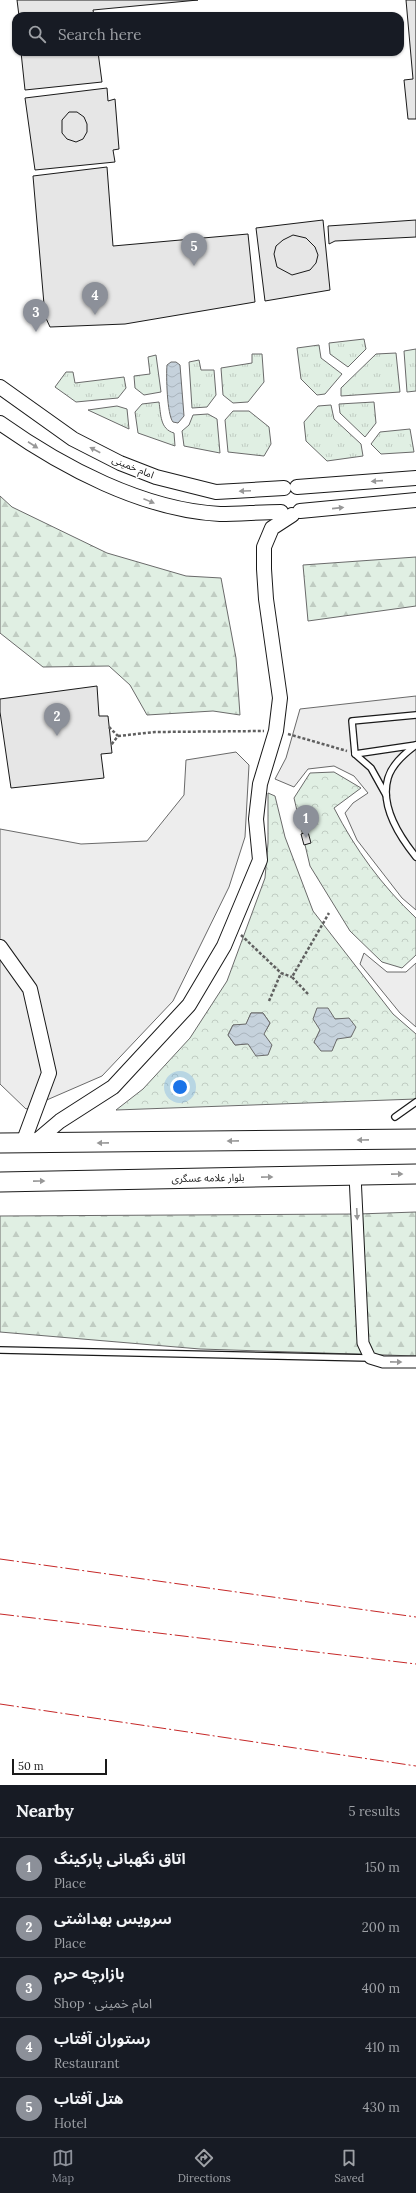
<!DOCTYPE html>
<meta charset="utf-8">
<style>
body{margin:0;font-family:Lora,"Noto Sans Arabic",serif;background:#20242c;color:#f1f3f6}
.scale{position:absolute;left:12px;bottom:10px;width:95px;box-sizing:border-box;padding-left:4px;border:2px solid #1a1a1a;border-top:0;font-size:11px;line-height:14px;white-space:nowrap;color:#1a1a1a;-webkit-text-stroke:3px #fff;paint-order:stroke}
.you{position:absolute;left:180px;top:1087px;width:14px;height:14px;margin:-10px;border:3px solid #fff;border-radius:50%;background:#1a73e8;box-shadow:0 0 0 6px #1a73e833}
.badge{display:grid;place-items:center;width:26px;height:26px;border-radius:50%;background:#8c9099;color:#fff;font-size:13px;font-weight:700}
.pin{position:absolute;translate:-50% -33px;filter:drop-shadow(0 1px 2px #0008)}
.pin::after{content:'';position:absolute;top:21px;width:14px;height:12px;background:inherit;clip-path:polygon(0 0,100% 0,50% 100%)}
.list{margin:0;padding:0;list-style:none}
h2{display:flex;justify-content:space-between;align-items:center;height:52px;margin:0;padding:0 16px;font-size:17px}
h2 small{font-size:13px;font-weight:400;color:#9ea1a6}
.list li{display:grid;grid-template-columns:26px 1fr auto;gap:12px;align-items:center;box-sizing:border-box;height:60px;padding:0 16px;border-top:1px solid #363941}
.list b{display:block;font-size:15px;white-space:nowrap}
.list p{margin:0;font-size:13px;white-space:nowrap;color:#9ea1a6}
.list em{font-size:13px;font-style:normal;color:#9ea1a6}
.icon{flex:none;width:22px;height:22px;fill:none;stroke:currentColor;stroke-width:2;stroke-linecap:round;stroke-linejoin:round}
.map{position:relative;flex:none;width:416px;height:1785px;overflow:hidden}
.search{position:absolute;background:#171b24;box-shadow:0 1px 3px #0004;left:12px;right:12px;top:12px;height:44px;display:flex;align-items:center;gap:10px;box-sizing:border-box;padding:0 14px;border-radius:12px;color:#9ea1a6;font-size:15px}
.sheet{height:352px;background:#171b24}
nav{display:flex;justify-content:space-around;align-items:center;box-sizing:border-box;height:56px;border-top:1px solid #363941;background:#171b24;font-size:11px;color:#9ea1a6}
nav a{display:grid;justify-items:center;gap:2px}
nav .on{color:#8c9099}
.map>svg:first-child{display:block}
.grass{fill:url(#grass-tufts);stroke:#6a6a6a}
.forest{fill:url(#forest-firs);stroke:#6a6a6a}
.park{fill:url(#park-crowns);stroke:#6a6a6a;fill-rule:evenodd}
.parking{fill:#ededed;stroke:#6a6a6a}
.water{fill:url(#water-waves);stroke:#6a6a6a}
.building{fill:#e6e6e6;stroke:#1a1a1a}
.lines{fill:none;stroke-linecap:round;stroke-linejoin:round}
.service-casing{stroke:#1a1a1a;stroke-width:8}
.minor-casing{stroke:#1a1a1a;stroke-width:13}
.tertiary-casing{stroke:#1a1a1a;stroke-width:16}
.trunk-casing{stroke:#1a1a1a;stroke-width:21}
.path{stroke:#5f5f5f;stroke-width:2.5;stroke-dasharray:3 2;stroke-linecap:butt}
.service{stroke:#fff;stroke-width:5.5}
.minor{stroke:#fff;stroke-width:11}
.tertiary{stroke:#fff;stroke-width:14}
.trunk{stroke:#fff;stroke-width:19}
.power{stroke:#c62828;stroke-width:1;stroke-dasharray:14 3 2 3;stroke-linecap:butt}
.oneway{fill:#989898}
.labels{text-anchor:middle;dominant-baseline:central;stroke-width:3;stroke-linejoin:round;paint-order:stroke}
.street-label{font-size:10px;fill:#1a1a1a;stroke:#fff}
</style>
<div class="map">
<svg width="416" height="1785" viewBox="0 0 416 1785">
<defs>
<pattern id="grass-tufts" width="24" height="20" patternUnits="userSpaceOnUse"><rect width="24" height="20" fill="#e0efe3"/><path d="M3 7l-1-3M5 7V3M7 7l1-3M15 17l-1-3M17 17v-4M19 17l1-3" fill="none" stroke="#c0ccc2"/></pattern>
<pattern id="forest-firs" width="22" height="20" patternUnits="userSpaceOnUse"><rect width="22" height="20" fill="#e0efe3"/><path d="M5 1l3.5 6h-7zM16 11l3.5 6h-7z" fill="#c0ccc2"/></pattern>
<pattern id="park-crowns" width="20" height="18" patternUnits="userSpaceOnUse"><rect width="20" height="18" fill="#e0efe3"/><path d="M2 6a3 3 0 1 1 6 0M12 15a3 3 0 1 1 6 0" fill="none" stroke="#c0ccc2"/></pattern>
<pattern id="water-waves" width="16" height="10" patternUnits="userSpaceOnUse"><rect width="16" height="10" fill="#c6d2dc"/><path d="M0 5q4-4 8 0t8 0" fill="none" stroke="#aab4bc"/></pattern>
</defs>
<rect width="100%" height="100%" fill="#fff"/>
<g class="grass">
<polygon points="364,339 366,349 348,367 330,354 329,343"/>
<polygon points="319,345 321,358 342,374 325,394 317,395 301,379 297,348"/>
<polygon points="416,349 416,391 407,392 404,351"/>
<polygon points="396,353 400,392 341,396 341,388 376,354"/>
<polygon points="252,354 262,354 264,382 248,402 233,403 223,395 221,368 252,363"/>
<polygon points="156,355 161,392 144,395 135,388 134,376 150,374 148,357"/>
<polygon points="199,360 201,370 214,370 216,395 207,407 192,408 189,362"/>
<polygon points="66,372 73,372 75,383 124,377 126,388 118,398 76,402 55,387"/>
<path d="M159 402C161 415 160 429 174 433L175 446 138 433 135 412 142 404Z"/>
<polygon points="374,402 376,423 365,437 340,413 339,404"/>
<polygon points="331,405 334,419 361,444 363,456 327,461 306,441 304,422 318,406"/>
<polygon points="117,406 127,409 129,429 88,410"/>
<polygon points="233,411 249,411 269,427 271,444 264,456 228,452 225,420"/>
<polygon points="208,414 217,419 220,453 184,446 182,431 189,425 193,415"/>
<polygon points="410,429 414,452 381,454 371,444 380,432"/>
</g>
<g class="forest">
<polygon points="0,496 12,507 107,553 186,576 221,578 236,658 240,715 213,711 147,715 130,685 109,666 43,667 0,633"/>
<polygon points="416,557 416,606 308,621 303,565"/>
<polygon points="416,1212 416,1356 200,1349 0,1332 0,1216 358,1214"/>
</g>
<g class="park">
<path d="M334 772 361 788 334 808C355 849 382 886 416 918V955L402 968 382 962 350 931 310 866 294 798 310 773Z"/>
<path d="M268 793 275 796 285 837 313 911 393 1014 416 1034V1099L116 1110 143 1089 190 1038 227 981 265 878 268 843ZM251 1013H263L270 1023C263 1038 252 1044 235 1045L228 1035 233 1025H246ZM335 1019H349L337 1039 314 1043 320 1030Z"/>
</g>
<g class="parking">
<polygon points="416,696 416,910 402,898 357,840 345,813 353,803 368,793 354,776 334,766 308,769 294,787 275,779 286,758 300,709"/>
<polygon points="236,752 249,765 245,837 229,887 173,1001 102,1076 26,1109 0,1084 0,829 81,844 147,841 184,795 186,760"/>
<polygon points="364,953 387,972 406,972 416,963 416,1027 400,1013 360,964"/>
</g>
<g class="water">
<path d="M171 362H176L180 365 184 416 178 423 173 422C167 415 166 375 167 365Z"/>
<polygon points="317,1008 328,1008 335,1019 349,1018 356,1027 351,1037 337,1039 332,1051 321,1051 314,1042 320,1030 313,1019"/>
<polygon points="251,1013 263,1013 270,1023 264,1034 272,1045 268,1055 256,1056 248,1044 235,1045 228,1035 233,1025 246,1024"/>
</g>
<g class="building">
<polygon points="17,0 198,0 93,10 94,16 19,16"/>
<polygon points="406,0 416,0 416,119 408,119 404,80 413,79"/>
<polygon points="21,52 98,52 102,82 25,90"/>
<polygon points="107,88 108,101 115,99 119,149 113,150 115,162 35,170 25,98"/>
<polygon points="69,112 77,112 84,117 87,124 87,132 83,139 76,142 67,139 62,133 62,120"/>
<polygon points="107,167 113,246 248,234 255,302 125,324 50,327 45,316 33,176"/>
<polygon points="323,220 330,290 265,301 256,228"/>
<polygon points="416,220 416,237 335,241 329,244 328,226"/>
<polygon points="293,235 306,238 315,247 318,255 316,263 310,270 292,275 277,267 274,254 276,246 283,240"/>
<polygon points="97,686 99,716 108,716 112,753 101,754 104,778 11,788 0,712 0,699"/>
<polygon points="308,832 311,843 304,845 301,834"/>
</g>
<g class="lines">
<defs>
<g id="service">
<path d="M416 745C405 753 392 764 388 778 380 805 399 836 416 857"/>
<polyline points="355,754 416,745"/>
<polyline points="386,795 371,768 355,754 352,721 416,715"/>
<polyline points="395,1117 416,1102"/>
<polyline points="0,1350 370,1358"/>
</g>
<polyline id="minor" points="355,1175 363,1343 370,1358 383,1362 416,1362"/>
<g id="tertiary">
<polyline points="0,387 73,439 120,463 156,477 216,492 284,488"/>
<path d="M0 423C62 467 143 510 220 514 240 514 261 512 281 512"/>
<polyline points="297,487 416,478"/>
<polyline points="300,511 416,500"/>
<polyline points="0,947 30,989 49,1073 23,1143"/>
<polyline points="34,1143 60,1121 113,1087 189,1005 224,946 260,860 256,819 260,784 276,731 280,698 266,599 264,569 264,547 272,528 292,515"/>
</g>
<g id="trunk">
<polyline points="0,1143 416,1139"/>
<polyline points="0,1182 416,1174"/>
</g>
</defs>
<use href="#service" class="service-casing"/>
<use href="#minor" class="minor-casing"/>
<use href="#tertiary" class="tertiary-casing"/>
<use href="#trunk" class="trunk-casing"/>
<g class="path">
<polyline points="109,727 118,736 111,745"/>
<polyline points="288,734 347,751"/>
<polyline points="118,736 155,732 264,731"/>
<polyline points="241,935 281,973 292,977"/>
<polyline points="308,994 292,977 329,913"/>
<polyline points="269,1001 281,973"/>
</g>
<use href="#service" class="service"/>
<use href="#minor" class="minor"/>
<use href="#tertiary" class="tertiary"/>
<use href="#trunk" class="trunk"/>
<g class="power">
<polyline points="0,1559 416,1617"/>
<polyline points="0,1614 416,1664"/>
<polyline points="0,1704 416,1766"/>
</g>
</g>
<defs><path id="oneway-solid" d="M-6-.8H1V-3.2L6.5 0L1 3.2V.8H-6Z"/></defs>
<g class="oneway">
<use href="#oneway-solid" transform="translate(33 445) rotate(33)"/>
<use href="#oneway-solid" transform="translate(95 450) rotate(-152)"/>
<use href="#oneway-solid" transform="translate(377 481) rotate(176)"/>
<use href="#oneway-solid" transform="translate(245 491) rotate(178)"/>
<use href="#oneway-solid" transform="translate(149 501) rotate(22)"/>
<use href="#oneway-solid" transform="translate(338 508) rotate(-6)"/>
<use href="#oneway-solid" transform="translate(363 1140) rotate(179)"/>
<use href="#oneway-solid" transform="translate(233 1141) rotate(179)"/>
<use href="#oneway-solid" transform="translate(103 1143) rotate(179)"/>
<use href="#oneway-solid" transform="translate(397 1174) rotate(-1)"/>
<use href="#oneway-solid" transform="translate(267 1177) rotate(-1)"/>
<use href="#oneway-solid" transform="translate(39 1181) rotate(-1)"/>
<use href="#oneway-solid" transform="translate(357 1214) rotate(87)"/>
<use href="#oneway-solid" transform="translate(396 1362) rotate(1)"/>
</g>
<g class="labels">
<g class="street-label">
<text transform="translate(133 467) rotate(22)">امام خمینی</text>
<text transform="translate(208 1178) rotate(-1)">بلوار علامه عسگری</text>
</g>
</g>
</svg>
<div class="scale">50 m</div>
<div class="you"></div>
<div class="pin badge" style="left:306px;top:838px">1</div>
<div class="pin badge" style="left:57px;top:736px">2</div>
<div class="pin badge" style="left:36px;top:332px">3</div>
<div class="pin badge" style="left:95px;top:315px">4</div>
<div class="pin badge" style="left:194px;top:266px">5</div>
<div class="search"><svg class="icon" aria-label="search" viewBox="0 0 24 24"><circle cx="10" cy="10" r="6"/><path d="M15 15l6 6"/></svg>Search here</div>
</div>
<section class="sheet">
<h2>Nearby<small>5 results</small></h2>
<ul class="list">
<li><span class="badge">1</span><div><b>اتاق نگهبانی پارکینگ</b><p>Place</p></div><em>150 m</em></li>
<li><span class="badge">2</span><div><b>سرویس بهداشتی</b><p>Place</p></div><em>200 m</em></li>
<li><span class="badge">3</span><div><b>بازارچه حرم</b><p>Shop · امام خمینی</p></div><em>400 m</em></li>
<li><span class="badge">4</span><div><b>رستوران آفتاب</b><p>Restaurant</p></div><em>410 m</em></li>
<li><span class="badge">5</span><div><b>هتل آفتاب</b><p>Hotel</p></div><em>430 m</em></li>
</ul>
</section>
<nav>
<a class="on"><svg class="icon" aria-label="map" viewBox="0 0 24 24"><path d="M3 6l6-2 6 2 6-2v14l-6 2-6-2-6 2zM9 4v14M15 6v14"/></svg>Map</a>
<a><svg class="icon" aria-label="directions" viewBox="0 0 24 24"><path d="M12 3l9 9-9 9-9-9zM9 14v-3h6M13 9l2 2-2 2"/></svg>Directions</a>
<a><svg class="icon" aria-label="saved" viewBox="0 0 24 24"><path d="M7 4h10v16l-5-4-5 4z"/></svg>Saved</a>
</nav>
